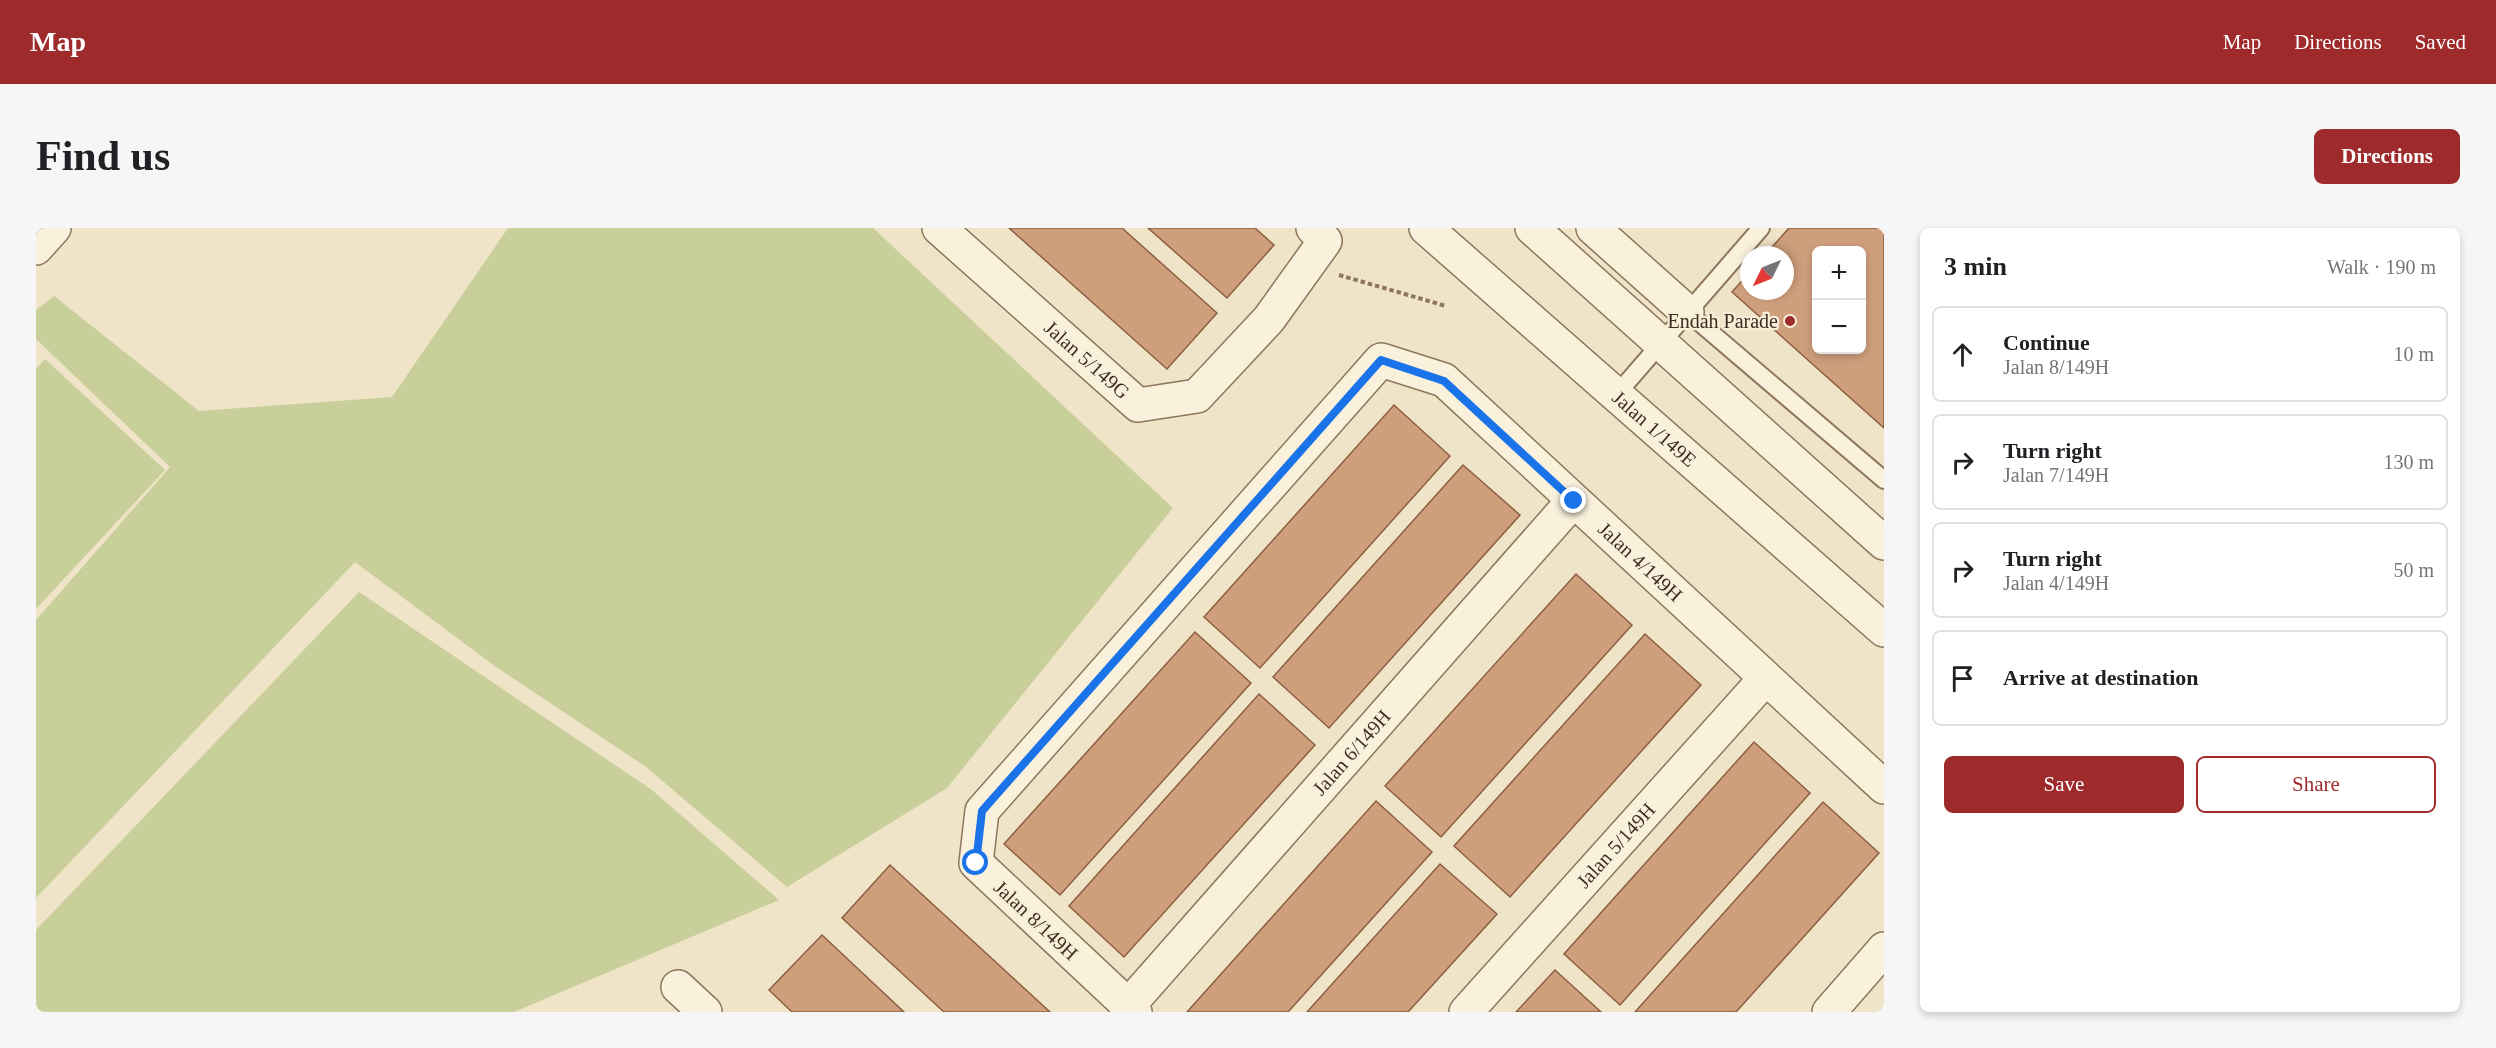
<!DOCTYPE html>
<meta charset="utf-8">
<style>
body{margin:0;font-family:Georgia,serif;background:#f6f6f6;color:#202124}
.controls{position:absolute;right:18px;top:18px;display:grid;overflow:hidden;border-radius:9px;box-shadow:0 3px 9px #0003}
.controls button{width:54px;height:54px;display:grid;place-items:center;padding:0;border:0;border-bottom:2px solid #e0e0e0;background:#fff;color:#202124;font:30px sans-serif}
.compass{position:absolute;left:1704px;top:18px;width:54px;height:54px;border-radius:50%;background:#fff;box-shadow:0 3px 9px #0003;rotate:227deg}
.stop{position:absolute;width:18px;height:18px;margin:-14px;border:4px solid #1a73e8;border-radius:50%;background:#fff}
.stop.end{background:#1a73e8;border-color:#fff;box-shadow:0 2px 6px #0008}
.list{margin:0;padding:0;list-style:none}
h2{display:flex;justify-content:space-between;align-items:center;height:78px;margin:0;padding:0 24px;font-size:26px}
h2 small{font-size:20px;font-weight:400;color:#757577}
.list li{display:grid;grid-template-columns:39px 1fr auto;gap:18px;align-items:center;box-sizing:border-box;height:96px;margin:0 12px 12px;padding:0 12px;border:2px solid #e0e0e0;border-radius:9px}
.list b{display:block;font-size:22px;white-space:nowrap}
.list p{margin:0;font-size:20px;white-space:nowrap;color:#757577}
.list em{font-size:20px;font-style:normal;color:#757577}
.actions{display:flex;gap:12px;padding:18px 24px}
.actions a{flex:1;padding:14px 0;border:2px solid #9e2a2b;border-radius:9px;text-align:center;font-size:21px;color:#9e2a2b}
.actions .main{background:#9e2a2b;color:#fff}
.icon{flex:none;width:33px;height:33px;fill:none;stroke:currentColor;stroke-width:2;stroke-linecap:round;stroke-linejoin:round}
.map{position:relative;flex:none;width:1848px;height:784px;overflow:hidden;border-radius:9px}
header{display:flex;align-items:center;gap:36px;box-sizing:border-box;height:84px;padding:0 30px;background:#9e2a2b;color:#fff}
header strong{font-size:28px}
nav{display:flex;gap:33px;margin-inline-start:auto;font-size:21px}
.intro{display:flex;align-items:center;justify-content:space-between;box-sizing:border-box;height:144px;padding:0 36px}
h1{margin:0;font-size:42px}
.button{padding:15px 27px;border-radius:9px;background:#9e2a2b;color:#fff;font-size:21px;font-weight:700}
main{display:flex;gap:36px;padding:0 36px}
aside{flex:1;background:#fff;border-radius:9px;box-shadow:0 3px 9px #0003}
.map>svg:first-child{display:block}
.green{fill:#c9cf9b}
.building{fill:#cf9f7d;stroke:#8d5f41;stroke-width:1.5;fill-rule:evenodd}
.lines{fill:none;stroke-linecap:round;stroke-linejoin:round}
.service-casing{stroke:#8d765c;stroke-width:20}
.minor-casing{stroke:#8d765c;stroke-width:36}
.tertiary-casing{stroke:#8d765c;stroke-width:36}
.path{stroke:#8d765c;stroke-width:4;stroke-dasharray:4.5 3;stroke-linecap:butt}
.service{stroke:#faf1dc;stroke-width:16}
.minor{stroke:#faf1dc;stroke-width:33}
.tertiary{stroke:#faf1dc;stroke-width:33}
.route{stroke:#1a73e8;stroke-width:8}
.poi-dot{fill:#9e2a2b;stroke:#f7eed8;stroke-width:2}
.labels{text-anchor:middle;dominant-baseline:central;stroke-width:4.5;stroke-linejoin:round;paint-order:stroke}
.poi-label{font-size:20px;fill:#3d2e20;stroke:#f7eed8;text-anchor:end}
.street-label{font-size:20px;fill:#3d2e20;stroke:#f7eed8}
</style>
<header>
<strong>Map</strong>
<nav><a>Map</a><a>Directions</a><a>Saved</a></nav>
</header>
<div class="intro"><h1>Find us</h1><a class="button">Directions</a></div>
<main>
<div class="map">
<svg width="1848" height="784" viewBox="0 0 1848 784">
<rect width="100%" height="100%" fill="#f0e4c8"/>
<g class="green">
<polygon points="472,0 837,0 1137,280 911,560 751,659 610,539 460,439 319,334 0,670 0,392 134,239 0,111 0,82 18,68 163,183 356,169"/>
<polygon points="9,131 129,242 0,381 0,141"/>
<polygon points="323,364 616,562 743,672 478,784 0,784 0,702"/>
</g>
<g class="building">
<polygon points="973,0 1086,0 1181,85 1131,141"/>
<polygon points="1112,0 1219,0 1238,17 1191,70"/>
<path d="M1753 0H1848V200L1696 64 1713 45V63H1749V27H1729ZM1780 22H1826V122H1780Z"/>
<polygon points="1358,177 1414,228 1224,440 1168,389"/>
<polygon points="1427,237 1484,287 1293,500 1237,449"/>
<polygon points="1540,346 1596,397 1405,609 1349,558"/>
<polygon points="1159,404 1215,455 1024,667 968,616"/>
<polygon points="1609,406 1665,457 1474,669 1418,618"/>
<polygon points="1223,466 1279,517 1088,729 1033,678"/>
<polygon points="1718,514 1774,565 1584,777 1528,726"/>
<polygon points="1340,573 1396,624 1252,784 1151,784"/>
<polygon points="1787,574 1843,625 1700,784 1599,784"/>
<polygon points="1404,636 1461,686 1372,784 1271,784"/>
<polygon points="854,637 1014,784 908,784 806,690"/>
<polygon points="786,707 868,784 756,784 733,762"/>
<polygon points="1519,742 1565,784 1480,784"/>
</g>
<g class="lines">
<defs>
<g id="service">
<polyline points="1651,84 1848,252"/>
<polyline points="1580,167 1725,0"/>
</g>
<g id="minor">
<path id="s1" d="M903 0 1102 177 1161 168 1233 91 1289 13 1277 0"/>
<polyline points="1557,0 1651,84"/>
<polyline points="0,20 18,0"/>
<polyline points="642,759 669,784"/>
<path id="s2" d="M1092 778 1537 273"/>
<path id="s3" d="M1099 784 940 635 946 583 1345 132 1408 152 1848 559"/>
<path id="s4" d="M1430 784 1729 451"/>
<polyline points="1793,784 1848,721"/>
</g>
<g id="tertiary">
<path id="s5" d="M1390 0 1848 402"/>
<polyline points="1496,0 1848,315"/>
</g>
</defs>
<use href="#service" class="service-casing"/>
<use href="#minor" class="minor-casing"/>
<use href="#tertiary" class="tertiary-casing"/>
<polyline class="path" points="1303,47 1410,78"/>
<use href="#service" class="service"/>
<use href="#minor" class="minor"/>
<use href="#tertiary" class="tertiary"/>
</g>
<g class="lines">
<polyline class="route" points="940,635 946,583 1345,132 1408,153 1538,273"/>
</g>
<circle class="poi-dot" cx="1754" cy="93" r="6"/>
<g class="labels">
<g class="poi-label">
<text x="1742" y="93">Endah Parade</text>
</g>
<g class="street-label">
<text stroke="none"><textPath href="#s1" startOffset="198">Jalan 5/149G</textPath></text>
<text stroke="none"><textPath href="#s5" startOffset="304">Jalan 1/149E</textPath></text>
<text stroke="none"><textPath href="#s3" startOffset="1206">Jalan 4/149H</textPath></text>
<text stroke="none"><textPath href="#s2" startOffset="338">Jalan 6/149H</textPath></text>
<text stroke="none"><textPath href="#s4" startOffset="224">Jalan 5/149H</textPath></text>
<text transform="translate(1000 692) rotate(43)">Jalan 8/149H</text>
</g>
</g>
</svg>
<div class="controls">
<button>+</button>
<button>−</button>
</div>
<svg class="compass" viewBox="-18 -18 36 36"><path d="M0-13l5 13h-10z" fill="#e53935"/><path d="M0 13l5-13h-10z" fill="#757577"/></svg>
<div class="stop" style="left:940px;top:635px"></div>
<div class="stop end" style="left:1538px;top:273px"></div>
</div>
<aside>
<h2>3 min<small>Walk · 190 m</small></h2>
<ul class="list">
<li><svg class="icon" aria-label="ahead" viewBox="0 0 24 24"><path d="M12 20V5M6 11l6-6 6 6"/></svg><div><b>Continue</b><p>Jalan 8/149H</p></div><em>10 m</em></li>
<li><svg class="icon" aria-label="right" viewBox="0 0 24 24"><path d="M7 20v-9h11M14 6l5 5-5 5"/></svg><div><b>Turn right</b><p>Jalan 7/149H</p></div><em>130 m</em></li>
<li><svg class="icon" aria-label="right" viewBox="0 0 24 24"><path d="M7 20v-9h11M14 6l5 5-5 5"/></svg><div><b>Turn right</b><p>Jalan 4/149H</p></div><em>50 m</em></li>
<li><svg class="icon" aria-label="arrive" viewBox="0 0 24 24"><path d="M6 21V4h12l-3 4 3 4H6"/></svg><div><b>Arrive at destination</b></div></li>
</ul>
<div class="actions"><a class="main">Save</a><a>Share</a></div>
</aside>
</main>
